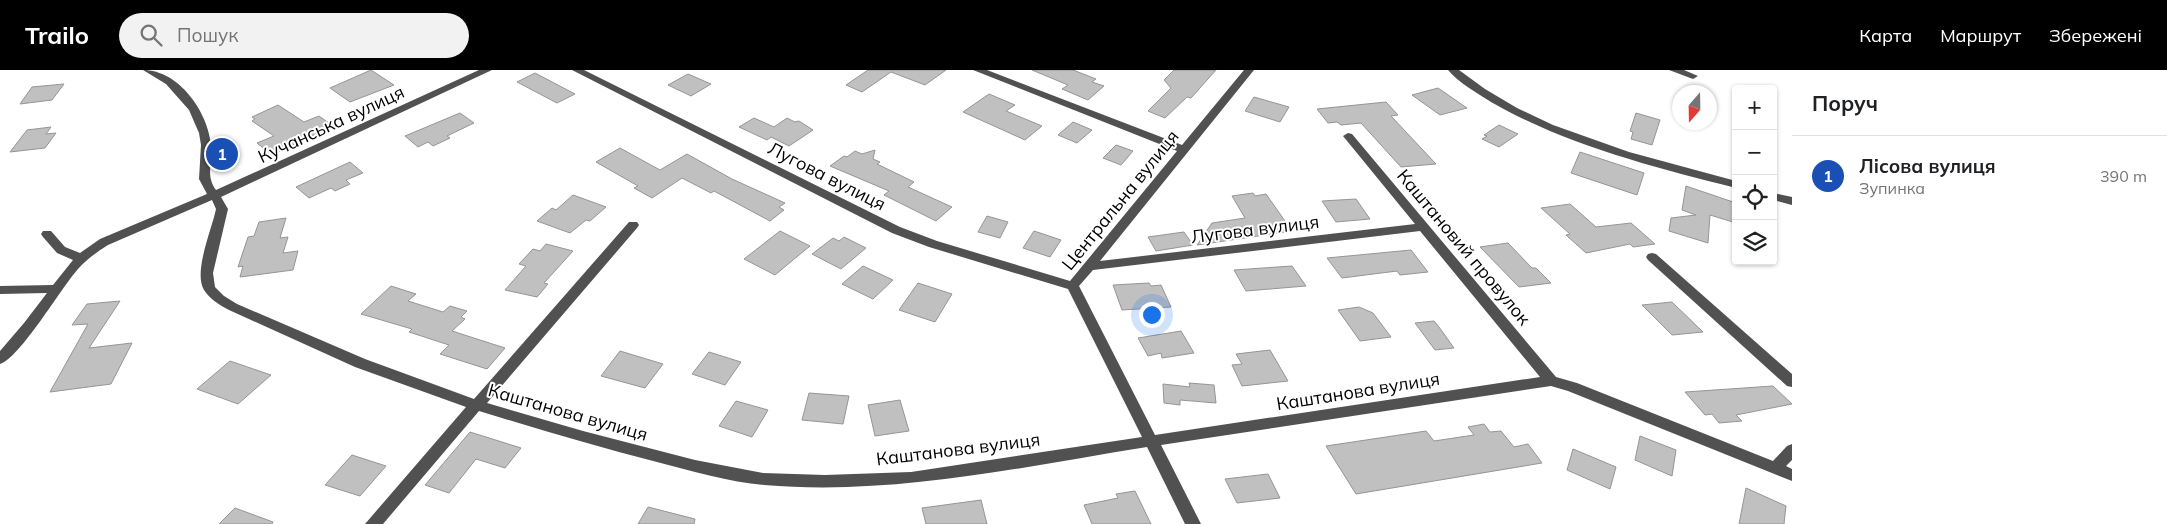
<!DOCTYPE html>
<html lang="uk">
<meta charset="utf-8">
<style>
body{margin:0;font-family:Mulish,sans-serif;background:#f2f2f2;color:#202124}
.controls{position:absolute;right:15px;top:15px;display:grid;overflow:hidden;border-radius:5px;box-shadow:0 1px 4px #0004}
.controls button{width:45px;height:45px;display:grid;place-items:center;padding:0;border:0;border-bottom:1px solid #e0e0e0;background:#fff;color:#202124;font:25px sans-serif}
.compass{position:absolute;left:1672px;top:15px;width:45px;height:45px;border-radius:50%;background:#fff;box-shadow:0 1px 4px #0004;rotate:200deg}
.you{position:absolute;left:1151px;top:244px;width:18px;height:18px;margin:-12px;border:4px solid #fff;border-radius:50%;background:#1a73e8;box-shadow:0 0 0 8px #1a73e833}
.badge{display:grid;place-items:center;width:32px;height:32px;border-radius:50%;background:#000;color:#fff;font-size:16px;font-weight:700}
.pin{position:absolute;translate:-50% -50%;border:2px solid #fff;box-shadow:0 1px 5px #0006}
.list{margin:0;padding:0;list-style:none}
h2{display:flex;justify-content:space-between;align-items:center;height:65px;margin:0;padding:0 20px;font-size:21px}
h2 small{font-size:16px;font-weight:400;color:#757577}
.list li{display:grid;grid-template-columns:32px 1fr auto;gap:15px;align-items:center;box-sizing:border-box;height:80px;padding:0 20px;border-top:1px solid #e0e0e0}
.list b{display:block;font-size:19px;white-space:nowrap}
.list p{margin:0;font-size:16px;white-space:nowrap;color:#757577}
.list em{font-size:16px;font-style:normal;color:#757577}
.icon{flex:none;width:28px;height:28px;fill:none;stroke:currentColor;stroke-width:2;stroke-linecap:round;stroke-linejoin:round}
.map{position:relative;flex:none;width:1792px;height:454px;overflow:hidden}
header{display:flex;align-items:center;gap:30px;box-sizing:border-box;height:70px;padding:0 25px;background:#000;color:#fff}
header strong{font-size:24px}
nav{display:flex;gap:28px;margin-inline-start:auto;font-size:18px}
.search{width:350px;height:45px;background:#f2f2f2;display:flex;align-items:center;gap:12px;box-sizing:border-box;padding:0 18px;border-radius:28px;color:#757577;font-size:19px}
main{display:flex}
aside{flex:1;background:#fff}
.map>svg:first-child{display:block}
.building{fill:#c0c0c0;stroke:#959595}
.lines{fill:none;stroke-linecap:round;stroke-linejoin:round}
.minor{fill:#515151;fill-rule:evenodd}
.labels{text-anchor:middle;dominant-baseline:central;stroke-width:4;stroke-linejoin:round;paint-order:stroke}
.street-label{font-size:18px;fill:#000;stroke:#fff}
</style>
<header>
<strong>Trailo</strong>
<div class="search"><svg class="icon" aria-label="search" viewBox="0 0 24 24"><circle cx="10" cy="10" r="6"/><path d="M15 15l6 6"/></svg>Пошук</div>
<nav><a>Карта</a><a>Маршрут</a><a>Збережені</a></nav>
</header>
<main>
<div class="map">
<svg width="1792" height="454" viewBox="0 0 1792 454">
<rect width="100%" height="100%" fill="#fff"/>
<g class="building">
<polygon points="371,0 394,15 350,32 330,18"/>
<polygon points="868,0 946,0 925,15 891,2 862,22 846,15"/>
<polygon points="1032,0 1073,0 1096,9 1092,12 1104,16 1088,30 1062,19 1068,15"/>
<polygon points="1174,0 1216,0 1191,28 1187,27 1165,48 1148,41 1171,18 1164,10"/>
<polygon points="535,3 575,24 557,33 517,12"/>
<polygon points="688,4 711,14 691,26 668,15"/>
<polygon points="64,14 52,30 20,34 32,17"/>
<polygon points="1438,18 1467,38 1440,45 1412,25"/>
<polygon points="989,24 1015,35 1006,41 1042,56 1025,70 963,42"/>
<polygon points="1254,27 1289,37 1280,52 1245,41"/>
<polygon points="1386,32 1398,45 1391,46 1436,94 1401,97 1361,53 1341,55 1337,52 1328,53 1317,39"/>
<polygon points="278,35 304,52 319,46 333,56 272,85 257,73 274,66 252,51 255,49 252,47"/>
<polygon points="460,43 474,53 447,66 450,68 433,76 428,72 418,77 405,66"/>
<polygon points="1636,43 1660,50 1652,75 1631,69 1633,62 1630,61"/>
<polygon points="754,48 774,57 787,48 795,52 799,51 813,60 789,76 771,67 767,70 739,57"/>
<polygon points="1073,52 1092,60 1077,73 1058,65"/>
<polygon points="1499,55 1518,64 1499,77 1482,69 1487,66 1484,65"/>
<polygon points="51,57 46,64 56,63 45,78 10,82 27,60"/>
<polygon points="1116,75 1133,81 1121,95 1103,88"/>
<polygon points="620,78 660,100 687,84 732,109 785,133 779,137 784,140 770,151 714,121 711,123 682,108 652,128 634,118 638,116 596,92"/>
<polygon points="875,80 873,89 880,92 877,94 914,112 908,117 952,137 936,151 884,125 889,121 830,96 844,86 847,87 855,81 862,84"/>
<polygon points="1580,82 1644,103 1637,125 1571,103"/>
<polygon points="350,92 363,103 346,110 350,114 335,121 331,118 309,128 296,117"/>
<polygon points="1686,116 1736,133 1736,153 1710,145 1708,173 1669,161 1671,148 1696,145 1682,140"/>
<polygon points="1253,123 1255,126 1266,124 1292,161 1197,175 1212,153 1245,148 1232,126"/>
<polygon points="573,125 606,137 590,151 586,150 570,163 537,151 552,138 556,140"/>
<polygon points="1356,129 1370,149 1336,152 1322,131"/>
<polygon points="1570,134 1596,157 1631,153 1655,174 1633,177 1630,174 1586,183 1566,165 1570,164 1541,138"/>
<polygon points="987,146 1008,152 1000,168 978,162"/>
<polygon points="286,148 280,168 288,167 283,183 298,181 293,200 240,207 243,196 238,197 248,167 254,166 259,152"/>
<polygon points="780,161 810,176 775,205 744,189"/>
<polygon points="1034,161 1061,170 1050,187 1023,178"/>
<polygon points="1184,162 1193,175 1156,181 1148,167"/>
<polygon points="844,167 866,178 841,199 812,184 833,168 839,171"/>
<polygon points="1508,173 1532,198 1536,198 1551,213 1519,217 1480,177"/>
<polygon points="546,174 573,181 544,213 548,214 537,227 505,220 526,196 519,194 533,179 540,181"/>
<polygon points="1411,180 1428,202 1400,205 1397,201 1342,208 1327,188"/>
<polygon points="863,196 893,210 873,229 842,214"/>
<polygon points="1292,196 1306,216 1246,221 1234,200"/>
<polygon points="918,213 952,224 935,252 899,240"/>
<polygon points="1149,213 1151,216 1161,215 1171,237 1122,240 1113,215"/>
<polygon points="391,216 416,224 408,231 443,242 450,236 467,241 461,247 465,249 452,261 505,278 487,299 440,284 449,275 409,262 412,259 361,244"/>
<polygon points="120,231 89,278 132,273 111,314 50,322 88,254 72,255 87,234"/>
<polygon points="1672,232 1703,262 1672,265 1642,235"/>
<polygon points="1359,237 1373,243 1391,267 1360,271 1338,240"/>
<polygon points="1434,251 1439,257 1454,278 1435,280 1415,253"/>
<polygon points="1181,261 1194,283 1162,288 1161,283 1148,286 1138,268"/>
<polygon points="1270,280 1288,311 1242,316 1232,295 1242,294 1236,284"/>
<polygon points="620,281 663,294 645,318 601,306"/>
<polygon points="709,282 741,292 725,315 692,304"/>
<polygon points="230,291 271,305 238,334 197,319"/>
<polygon points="1189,313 1214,315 1216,333 1180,330 1180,335 1164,333 1163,314 1190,317"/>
<polygon points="1773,316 1792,334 1736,345 1742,351 1719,353 1712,344 1705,345 1685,322"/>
<polygon points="809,323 849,326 843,354 802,350"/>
<polygon points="900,330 909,361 875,366 868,335"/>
<polygon points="736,331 768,340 752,367 719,356"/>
<polygon points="1484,354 1490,362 1501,361 1514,377 1528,374 1542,393 1356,424 1326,376 1426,361 1434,371 1474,365 1468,357"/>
<polygon points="470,362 521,378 505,398 476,389 449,423 425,415"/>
<polygon points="1640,366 1676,380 1672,406 1635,390"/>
<polygon points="1573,379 1616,397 1610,419 1567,400"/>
<polygon points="352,385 386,396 360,426 325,415"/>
<polygon points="1268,404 1280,428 1237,433 1225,409"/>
<polygon points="1746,418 1786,436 1784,454 1739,454"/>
<polygon points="1135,421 1151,454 1092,454 1084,435 1118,428 1116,424"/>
<polygon points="981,430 987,454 926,454 922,438"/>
<polygon points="648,437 695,449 694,454 638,454"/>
<polygon points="235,438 273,452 272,454 219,454"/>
</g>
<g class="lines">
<g class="minor">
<path d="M143 0C179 0 208 42 211 75 213 91 205 105 216 120L479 0H492L221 127 228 139 213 203 215 217 224 226 237 234 365 289 474 329 629 152H637L639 155 637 158 487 333 583 361 695 390 763 403 825 405 911 402 1142 367 1068 219 929 177 892 163 572 0H584L900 157 937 171 1070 211 1177 81 973 0H987L1182 75 1244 0H1254L1100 191 1415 154 1343 66 1348 63 1352 64 1556 307 1577 313 1773 391 1787 376 1792 374V390L1786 396 1792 399V411L1568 321 1551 316 1161 375 1201 454H1185L1147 377C1021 397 893 426 764 415 729 412 692 401 657 392 598 377 538 359 479 341L383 454H365L466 337 355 297 229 240C219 235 210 229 204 220 193 202 212 159 216 139L212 130 108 175C97 182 87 189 78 199 61 218 20 288 0 294V281L24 253 47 223 0 224V216L53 215 73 190 57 183 43 167 41 164 43 161H51L65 177 80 183 100 169 207 124 199 109 201 75 199 63 189 40 166 14ZM1420 161 1540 307 1155 365 1079 216 1093 200Z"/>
<path d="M1448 0H1459L1485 19 1517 38 1553 55 1629 82 1736 111V118C1653 97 1566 75 1491 32 1477 23 1459 13 1448 0Z"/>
<polygon points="1669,0 1684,0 1698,6 1693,9"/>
<polygon points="1773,123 1792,127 1792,135 1773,130"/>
<polygon points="1652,183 1656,184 1792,304 1792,317 1787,316 1648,190 1646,187 1648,184"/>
</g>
</g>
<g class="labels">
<g class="street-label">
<text transform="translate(331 54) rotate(-25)">Кучанська вулиця</text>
<text transform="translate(827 106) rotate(27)">Лугова вулиця</text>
<text transform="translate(1120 130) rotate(-51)">Центральна вулиця</text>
<text transform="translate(1255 159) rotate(-7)">Лугова вулиця</text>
<text transform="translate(1464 177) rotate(50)">Каштановий провулок</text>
<text transform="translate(1358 321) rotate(-9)">Каштанова вулиця</text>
<text transform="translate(568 342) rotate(16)">Каштанова вулиця</text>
<text transform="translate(958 379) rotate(-7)">Каштанова вулиця</text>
</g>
</g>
</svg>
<div class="controls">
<button>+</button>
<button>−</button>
<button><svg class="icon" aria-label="locate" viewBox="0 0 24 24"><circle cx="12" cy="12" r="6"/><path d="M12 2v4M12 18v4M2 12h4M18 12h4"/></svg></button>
<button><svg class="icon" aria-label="layers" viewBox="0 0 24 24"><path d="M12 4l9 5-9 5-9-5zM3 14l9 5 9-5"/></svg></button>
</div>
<svg class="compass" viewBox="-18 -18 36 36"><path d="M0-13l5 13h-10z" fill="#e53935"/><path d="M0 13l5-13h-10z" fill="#757577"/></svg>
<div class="you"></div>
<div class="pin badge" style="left:222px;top:84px;background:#1a4fb4">1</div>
</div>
<aside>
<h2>Поруч<small></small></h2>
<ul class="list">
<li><span class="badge" style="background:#1a4fb4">1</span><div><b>Лісова вулиця</b><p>Зупинка</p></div><em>390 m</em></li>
</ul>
</aside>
</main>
